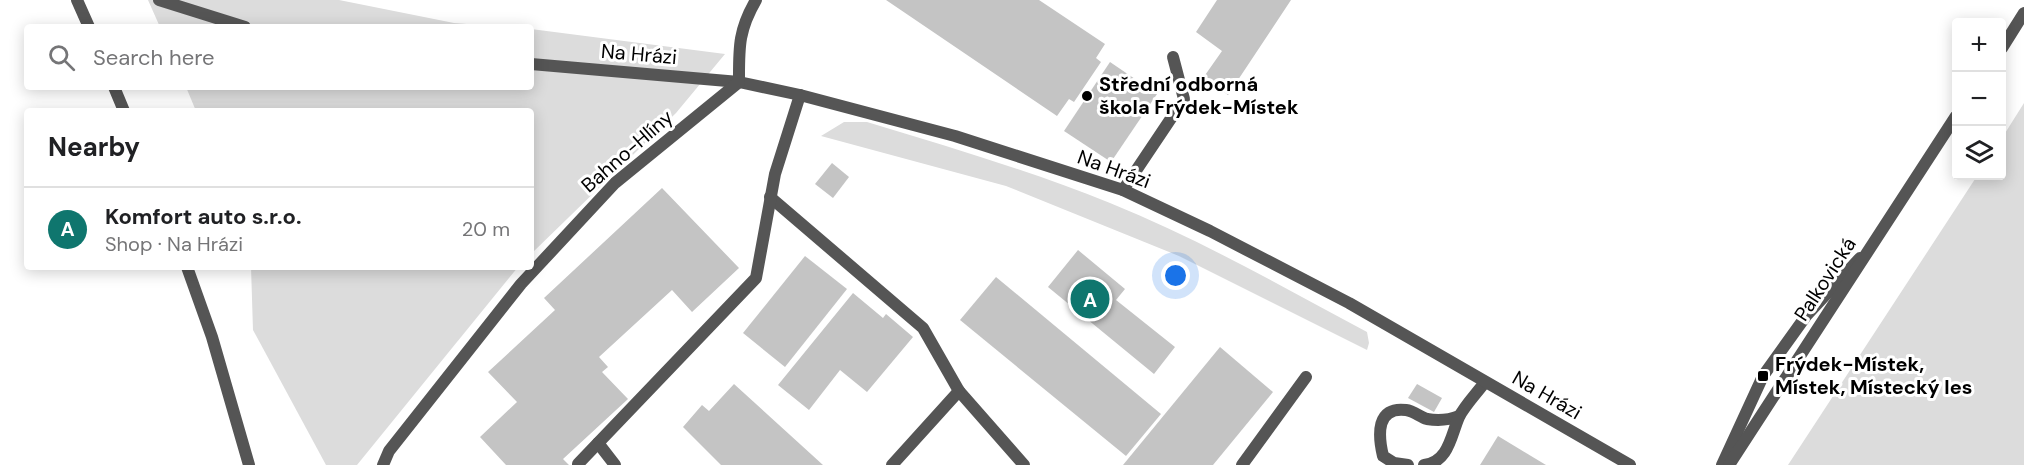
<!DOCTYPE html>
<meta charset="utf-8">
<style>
body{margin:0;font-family:"DM Sans",sans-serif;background:#f2f2f2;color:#202124}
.controls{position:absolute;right:18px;top:18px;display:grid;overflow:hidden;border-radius:6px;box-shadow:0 3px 15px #0003}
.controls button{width:54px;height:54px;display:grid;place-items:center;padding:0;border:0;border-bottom:2px solid #e0e0e0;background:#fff;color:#202124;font:30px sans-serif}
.you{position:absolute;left:1176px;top:276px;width:21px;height:21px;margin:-15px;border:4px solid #fff;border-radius:50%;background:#1a73e8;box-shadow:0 0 0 9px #1a73e833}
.badge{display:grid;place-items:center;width:39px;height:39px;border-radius:50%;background:#0f766e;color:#fff;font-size:20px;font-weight:700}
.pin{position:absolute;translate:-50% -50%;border:3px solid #fff;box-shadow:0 2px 6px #0006}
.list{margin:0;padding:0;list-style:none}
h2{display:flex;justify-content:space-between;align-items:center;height:78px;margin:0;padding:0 24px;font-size:26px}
h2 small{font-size:20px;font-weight:400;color:#757577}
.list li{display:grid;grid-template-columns:39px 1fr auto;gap:18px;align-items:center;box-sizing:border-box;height:84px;padding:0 24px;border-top:2px solid #e0e0e0}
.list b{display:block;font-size:22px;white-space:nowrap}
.list p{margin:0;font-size:20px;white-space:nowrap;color:#757577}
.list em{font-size:20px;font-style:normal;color:#757577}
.icon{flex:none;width:33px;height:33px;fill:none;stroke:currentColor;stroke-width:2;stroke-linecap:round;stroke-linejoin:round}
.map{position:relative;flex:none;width:2024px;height:465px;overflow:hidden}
.search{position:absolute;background:#fff;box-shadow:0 3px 15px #0003;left:24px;top:24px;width:510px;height:66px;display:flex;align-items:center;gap:15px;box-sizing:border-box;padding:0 21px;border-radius:6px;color:#757577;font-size:22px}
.panel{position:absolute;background:#fff;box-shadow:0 3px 15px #0003;left:24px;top:108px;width:510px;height:162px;border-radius:6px}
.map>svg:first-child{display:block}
.green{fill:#dcdcdc}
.building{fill:#c4c4c4}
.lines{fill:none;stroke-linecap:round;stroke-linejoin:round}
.service{stroke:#555;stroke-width:12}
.minor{stroke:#555;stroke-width:12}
.tertiary{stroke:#555;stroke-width:12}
.poi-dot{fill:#000;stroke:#fff;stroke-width:2}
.labels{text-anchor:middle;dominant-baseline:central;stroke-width:6;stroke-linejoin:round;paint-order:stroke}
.street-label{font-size:20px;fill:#000;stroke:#fff}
.poi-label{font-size:20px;font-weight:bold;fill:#000;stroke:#fff;text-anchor:start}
</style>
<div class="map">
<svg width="2024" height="465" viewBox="0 0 2024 465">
<rect width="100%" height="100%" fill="#fff"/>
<g class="green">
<polygon points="148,0 339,0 454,23 505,27 160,27"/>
<polygon points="531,29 725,54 676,113 531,254 531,111 196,111 186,87 531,87"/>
<polygon points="2024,103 2024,465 1788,465 1977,176 2002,176 2002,138"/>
<path d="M844 122H867C949 147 1031 171 1110 203 1199 239 1283 287 1367 332L1369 343 1367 350 1179 256 1006 186 821 136Z"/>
<polygon points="251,267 518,267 357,465 326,465 253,330"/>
</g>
<g class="building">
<polygon points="886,0 1039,0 1105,44 1096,58 1101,62 1074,102 1069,99 1057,116"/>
<polygon points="1217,0 1291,0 1228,95 1203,78 1222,51 1196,32"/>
<polygon points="1110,62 1157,94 1111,162 1064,131"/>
<polygon points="832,163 849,177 833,198 815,184"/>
<polygon points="662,188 739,268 692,312 672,290 599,357 608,367 602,372 628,399 563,459 569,465 506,465 480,437 517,402 488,372 555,310 544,298"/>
<polygon points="1078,250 1125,289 1116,300 1175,347 1154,374 1048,287"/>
<polygon points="805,256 847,289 785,367 743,333"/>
<polygon points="996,277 1161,414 1126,456 960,320"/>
<polygon points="853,293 883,318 886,314 913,337 867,392 840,370 809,410 778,385"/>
<polygon points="1220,347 1273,392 1213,465 1123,465"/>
<polygon points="734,384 823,465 721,465 683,427 702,405 709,411"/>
<polygon points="1417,384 1442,398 1434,412 1408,398"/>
<polygon points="1498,436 1546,465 1480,465"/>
</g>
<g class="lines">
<g class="service">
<polyline points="1123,190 1184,99 1173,57"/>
<polyline points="770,197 923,328 959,391 1024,465"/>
<polyline points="598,443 615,465"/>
<polyline points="578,464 756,278 775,174 800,95"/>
<polyline points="892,465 959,391"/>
<polyline points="1242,465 1306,377"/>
<path d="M1408 465 1394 463 1383 456C1378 435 1376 406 1406 410 1414 411 1420 417 1427 419 1439 421 1449 420 1459 416"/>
<path d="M1424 465C1449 462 1451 435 1459 417 1465 405 1477 393 1485 382"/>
<polyline points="1722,465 1763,376 1806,316 1860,258"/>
</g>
<g class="minor">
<polyline points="159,0 245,27"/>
<polyline points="531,64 739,82 800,95 955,136 1123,190 1210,231 1349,303 1630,465"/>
<path d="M383 465 389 451 521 284 615 183 739 82C739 48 738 31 756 0"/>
</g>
<g class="tertiary">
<polyline points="77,0 89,27"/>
<polyline points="2002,48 2024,13"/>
<polyline points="114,87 124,111"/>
<polyline points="187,267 212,337 249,465"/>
<polyline points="1729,465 1956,116"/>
</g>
</g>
<g class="poi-dot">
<circle cx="1087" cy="96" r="6"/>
<rect x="1757" y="370" width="12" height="12" rx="3"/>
</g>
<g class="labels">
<g class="street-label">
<text transform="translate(639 54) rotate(5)">Na Hrázi</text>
<text transform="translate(627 151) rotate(-41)">Bahno-Hlíny</text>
<text transform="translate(1114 169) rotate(20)">Na Hrázi</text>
<text transform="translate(1825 279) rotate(-57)">Palkovická</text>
<text transform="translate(1547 395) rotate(30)">Na Hrázi</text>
</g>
<g class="poi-label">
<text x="1099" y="84">Střední odborná<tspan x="1099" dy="23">škola Frýdek-Místek</tspan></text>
<text x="1775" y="364">Frýdek-Místek,<tspan x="1775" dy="23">Místek, Místecký les</tspan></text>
</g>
</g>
</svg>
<div class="controls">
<button>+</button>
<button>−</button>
<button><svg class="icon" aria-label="layers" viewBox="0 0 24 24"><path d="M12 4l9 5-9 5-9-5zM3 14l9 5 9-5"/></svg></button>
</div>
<div class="you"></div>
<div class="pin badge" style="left:1090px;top:299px">A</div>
<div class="search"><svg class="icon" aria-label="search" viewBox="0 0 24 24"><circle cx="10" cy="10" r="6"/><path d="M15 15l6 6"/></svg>Search here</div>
<section class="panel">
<h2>Nearby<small></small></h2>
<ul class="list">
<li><span class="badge">A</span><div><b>Komfort auto s.r.o.</b><p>Shop · Na Hrázi</p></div><em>20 m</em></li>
</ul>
</section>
</div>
